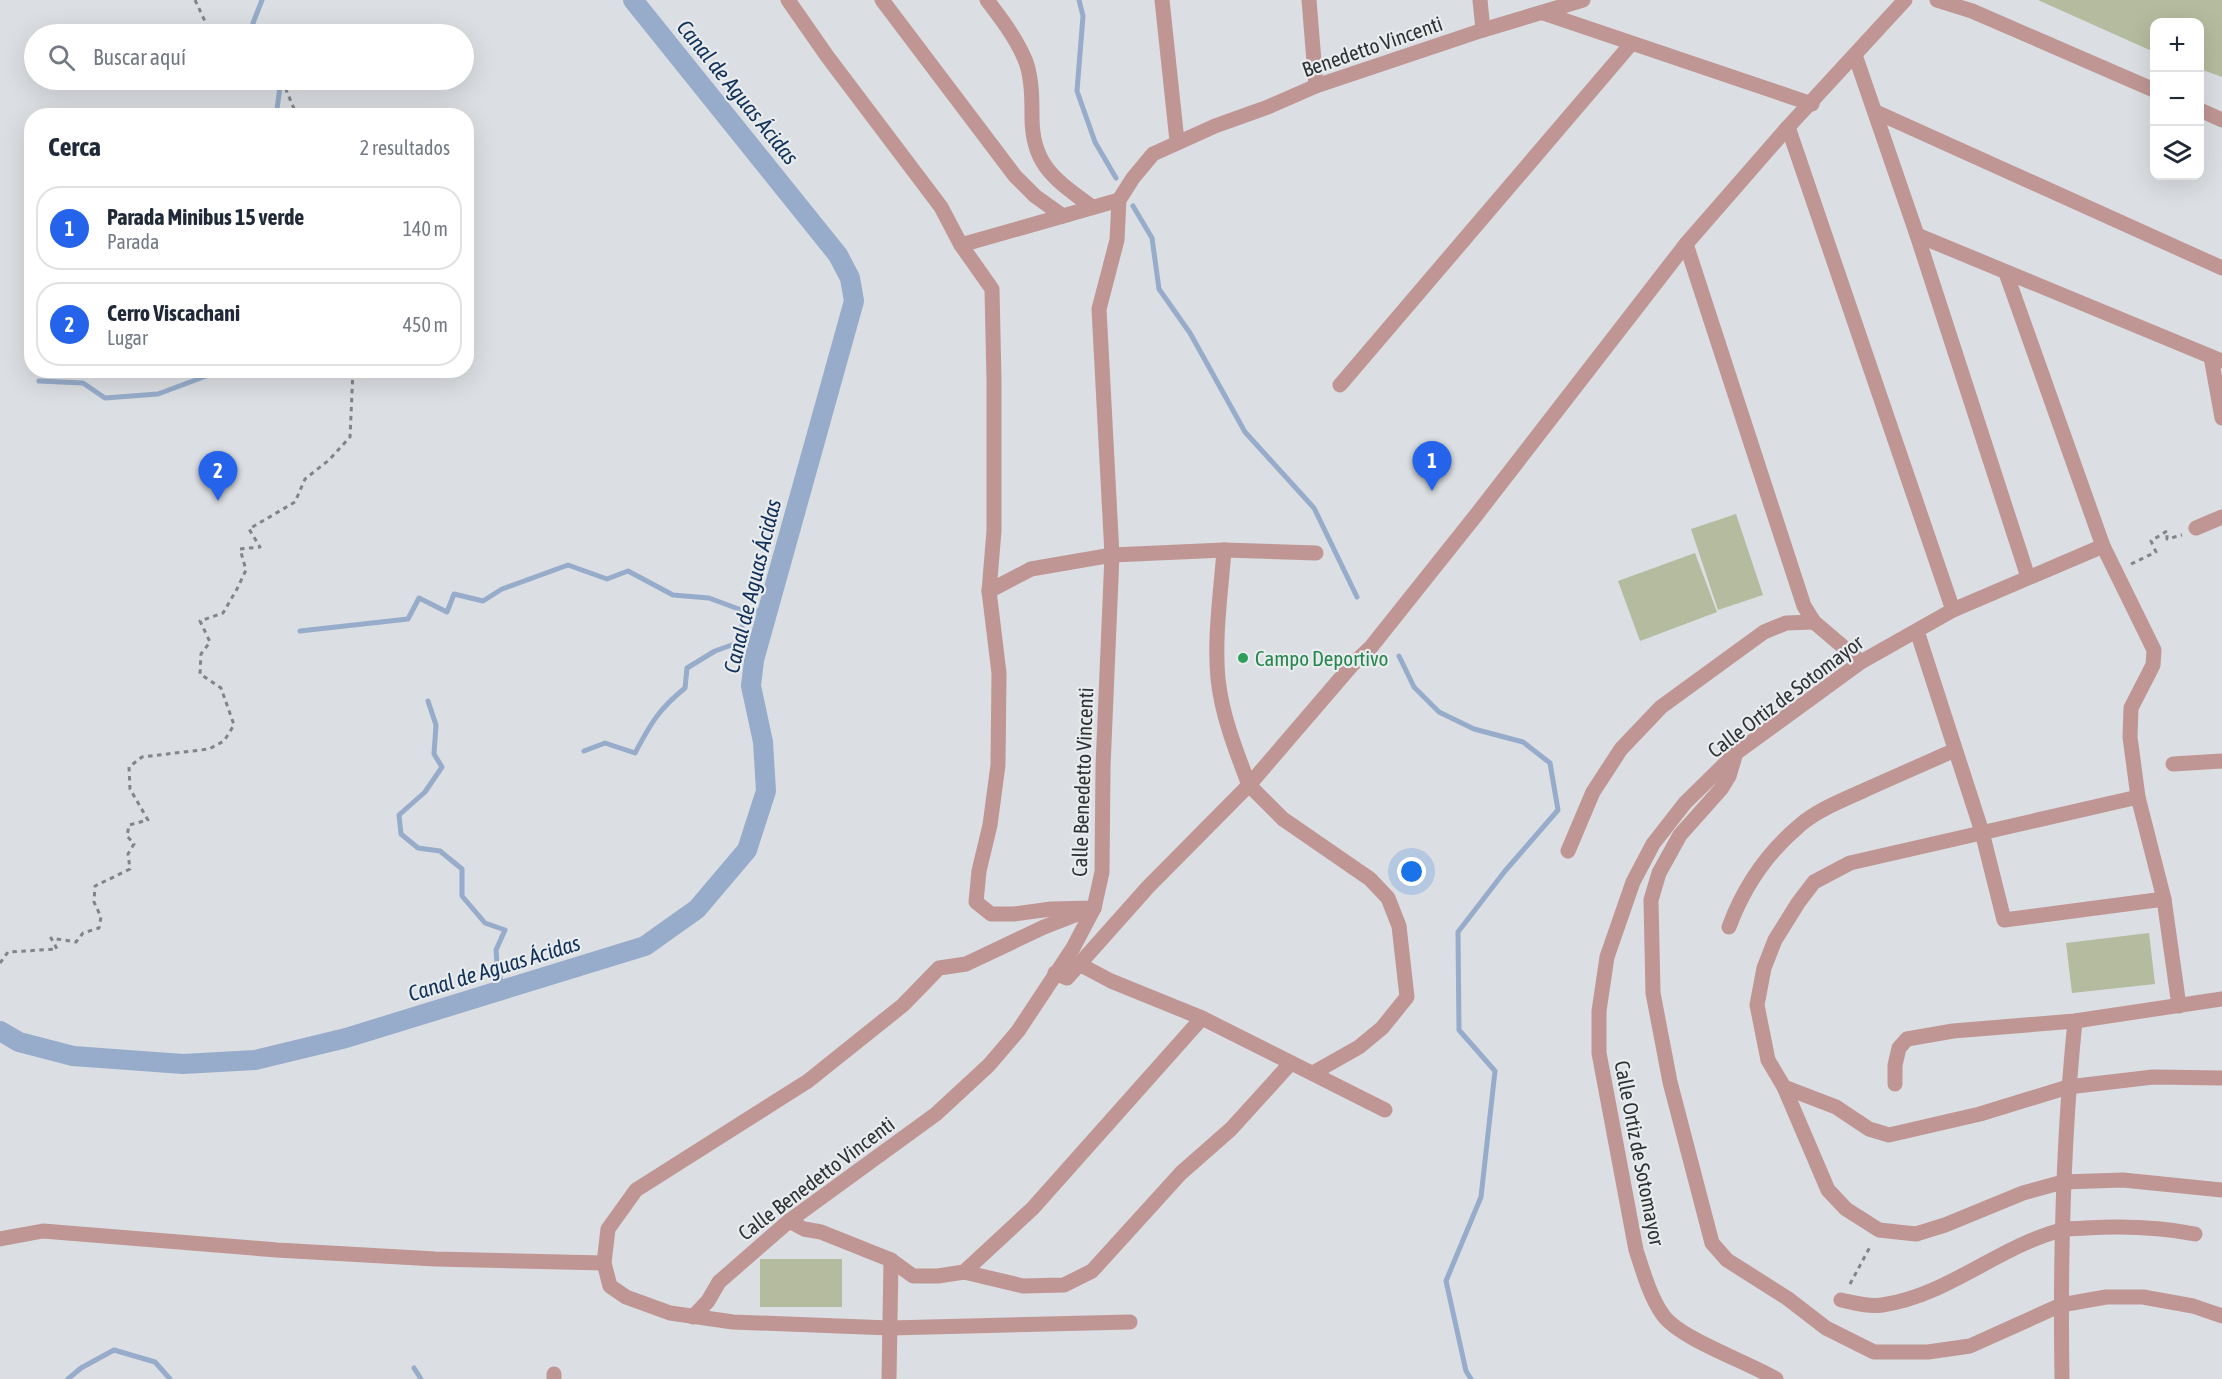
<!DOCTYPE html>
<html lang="es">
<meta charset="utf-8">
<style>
body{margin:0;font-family:"Asap Condensed",sans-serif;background:#f6f6f7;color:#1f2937}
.controls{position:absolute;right:18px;top:18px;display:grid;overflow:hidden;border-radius:12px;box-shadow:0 6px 24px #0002}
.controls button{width:54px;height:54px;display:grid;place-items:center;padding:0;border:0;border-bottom:2px solid #e0e1e3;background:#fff;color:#1f2937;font:30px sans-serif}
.you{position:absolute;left:1412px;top:872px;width:21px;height:21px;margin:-15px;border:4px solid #fff;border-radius:50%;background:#1a73e8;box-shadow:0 0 0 9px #1a73e833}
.badge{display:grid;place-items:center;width:39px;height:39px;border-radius:50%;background:#2563eb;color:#fff;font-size:20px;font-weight:700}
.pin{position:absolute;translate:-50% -50px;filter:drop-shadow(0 2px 3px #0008)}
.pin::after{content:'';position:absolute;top:32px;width:21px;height:18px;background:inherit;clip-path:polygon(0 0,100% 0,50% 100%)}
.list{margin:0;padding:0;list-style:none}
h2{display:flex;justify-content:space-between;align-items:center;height:78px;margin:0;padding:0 24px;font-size:26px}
h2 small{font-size:20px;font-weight:400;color:#747a83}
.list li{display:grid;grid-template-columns:39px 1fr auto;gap:18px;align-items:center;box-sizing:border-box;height:84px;margin:0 12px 12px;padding:0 12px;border:2px solid #e0e1e3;border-radius:24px}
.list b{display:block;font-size:22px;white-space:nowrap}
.list p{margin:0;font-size:20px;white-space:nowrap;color:#747a83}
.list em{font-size:20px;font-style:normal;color:#747a83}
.icon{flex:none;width:33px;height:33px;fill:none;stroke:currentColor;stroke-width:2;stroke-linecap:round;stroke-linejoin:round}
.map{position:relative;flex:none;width:2222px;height:1379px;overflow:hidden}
.search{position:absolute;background:#fff;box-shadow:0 6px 24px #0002;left:24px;top:24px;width:450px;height:66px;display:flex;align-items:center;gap:15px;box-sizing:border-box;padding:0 21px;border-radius:33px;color:#747a83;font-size:22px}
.panel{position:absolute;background:#fff;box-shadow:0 6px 24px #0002;left:24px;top:108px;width:450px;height:270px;border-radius:24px}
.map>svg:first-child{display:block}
.green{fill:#b5bb9e}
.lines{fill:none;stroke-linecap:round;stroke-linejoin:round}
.stream{stroke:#96acca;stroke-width:5}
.canal{stroke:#96acca;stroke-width:20}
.path{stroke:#828487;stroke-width:3;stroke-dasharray:4.5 4.5;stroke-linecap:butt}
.minor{stroke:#bf9694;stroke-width:15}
.leisure-dot{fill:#2e9e5b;stroke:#e8ecef;stroke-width:2}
.labels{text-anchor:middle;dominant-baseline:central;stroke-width:4.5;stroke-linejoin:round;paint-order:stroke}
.street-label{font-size:21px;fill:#303133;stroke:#e8ecef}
.leisure-label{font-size:21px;fill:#27864d;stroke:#e8ecef;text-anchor:start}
.water-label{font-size:22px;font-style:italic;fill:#113058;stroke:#e8ecef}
</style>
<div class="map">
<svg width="2222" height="1379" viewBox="0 0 2222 1379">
<rect width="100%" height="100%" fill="#dbdee2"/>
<g class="green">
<polygon points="2038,0 2222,0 2222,77 2200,69 2200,22 2154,22 2154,52"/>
<polygon points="1736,514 1763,595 1718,610 1691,529"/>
<polygon points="1695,553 1717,612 1640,641 1618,581"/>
<polygon points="2149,933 2155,984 2072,993 2066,943"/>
<rect x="760" y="1259" width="82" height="48"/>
</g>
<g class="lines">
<g class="stream">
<polyline points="1079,0 1083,16 1077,91 1095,142 1116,178"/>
<polyline points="257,34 253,23 262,0"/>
<polyline points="276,116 281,80"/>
<polyline points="1133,206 1152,238 1159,289 1190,333 1245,432 1314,508 1357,597"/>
<polyline points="39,381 83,383 105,398 158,394 209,375 213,370"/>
<polyline points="300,631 408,619 419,598 447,612 454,594 483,601 502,589 568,565 607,579 628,571 673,595 709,598 744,611 768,611"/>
<polyline points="1399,656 1414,687 1439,712 1474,729 1523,742 1550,763 1558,810 1505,871 1458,932 1459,1030 1495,1071 1481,1197 1446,1281 1466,1371 1471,1379"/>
<polyline points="428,701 436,725 434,754 442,767 425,792 399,815 401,834 418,848 440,851 462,869 462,896 485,923 505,930 496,950 497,964 503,990"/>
<path d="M584 751 605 743 635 753C651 723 659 709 685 688L687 668 715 651 740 642 744 611"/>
<polyline points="414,1368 421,1379"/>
<polyline points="68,1379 81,1368 114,1350 155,1362 170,1379"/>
</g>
<polyline class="canal" points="0,1031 19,1042 73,1056 183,1064 255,1060 346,1038 645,946 697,909 747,850 766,791 763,742 751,686 754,660 854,301 850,278 838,255 633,0"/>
<g class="path">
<polyline points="195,0 211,34"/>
<polyline points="282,80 297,116"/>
<polyline points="2131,564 2156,552 2151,541 2167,531 2167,539 2182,535"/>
<polyline points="0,963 8,952 57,949 51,938 76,942 83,933 99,928 101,917 94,902 95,886 130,869 128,854 134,844 127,836 129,825 148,820 130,789 129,767 142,757 209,749 224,741 234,725 221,688 200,674 201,654 210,642 200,621 223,613 237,589 246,570 240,549 260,547 249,529 295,502 305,479 329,460 350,437 353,370"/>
<polyline points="1850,1284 1871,1245"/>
</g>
<g class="minor">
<polyline points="788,0 827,56 941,207 961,245 992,289 994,381 994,531 989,591 999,673 998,765 990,825 979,871 976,902 991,914 1014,914 1051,909 1094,908"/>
<polyline points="882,0 1015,176 1035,196 1063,216"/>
<path d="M987 0C1002 20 1017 39 1026 62 1032 79 1032 100 1032 117 1032 166 1056 180 1092 207"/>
<polyline points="1162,0 1177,141"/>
<polyline points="1309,0 1316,86"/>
<polyline points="1480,0 1483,30"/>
<polyline points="1937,0 1972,11 2154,90"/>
<polyline points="1543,13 1812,104"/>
<polyline points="1855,55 1917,235 2028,577"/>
<polyline points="2200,110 2222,120"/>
<polyline points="1876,112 2222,268"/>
<polyline points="1788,127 1953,610"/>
<polyline points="1917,235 2222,361"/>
<polyline points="1686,244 1804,606 1814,622 1861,662"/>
<polyline points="961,245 1119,200"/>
<polyline points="2006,273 2103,546 2154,650 2153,665 2131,708 2130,737 2138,797 2164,899 2179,1006"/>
<polyline points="2211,357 2222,418"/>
<polyline points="1340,385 1631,44"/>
<polyline points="2196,528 2222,517"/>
<polyline points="989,591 1031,569 1112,555 1224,550"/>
<polyline points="1917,631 1982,832 2004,920 2164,899"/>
<polyline points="1735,756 1729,776 1721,789 1680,835 1659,873 1651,900 1653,993 1670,1082 1712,1243 1727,1260 1787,1298 1826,1328 1874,1352 1928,1352 1970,1346 2061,1305 2106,1297 2143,1297 2193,1306 2222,1316"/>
<polyline points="2173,764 2222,761"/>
<polyline points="2138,797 1850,863 1814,882 1798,903 1775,940 1764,968 1757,1005 1768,1060 1784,1087 1836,1107 1869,1129 1889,1135 1980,1114 2068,1087 2153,1077 2222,1078"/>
<polyline points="1568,851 1593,792 1621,749 1661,707 1764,632 1786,623 1814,622"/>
<path d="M1729 927C1743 889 1767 853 1799 826 1818 809 1844 800 1867 789 1896 776 1926 763 1955 750"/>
<polyline points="1079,964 1111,981 1202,1018 1385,1110"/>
<path d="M1055 973 1067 978 1148 887 1249 785C1236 751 1222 716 1218 679 1214 636 1221 592 1224 550L1316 553"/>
<polyline points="1313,1073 1359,1047 1382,1028 1407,997 1399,926 1388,898 1370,879 1283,819 1249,785 1352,665 1371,647 1477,514 1686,244 1788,127 1905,0"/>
<polyline points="1895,1084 1895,1065 1899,1048 1907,1039 1953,1031 2075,1021 2222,999"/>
<polyline points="1784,1087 1828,1190 1846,1209 1879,1230 1916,1234 1945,1225 2023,1193 2063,1182 2123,1180 2222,1190"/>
<polyline points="789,1221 804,1229 821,1232 891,1260 889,1379"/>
<polyline points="0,1239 43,1231 277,1250 435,1259 604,1263 610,1286 626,1297 670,1313 733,1322 890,1328 1130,1322"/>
<polyline points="891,1260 913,1276 938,1276 964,1272 1033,1208 1202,1018"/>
<polyline points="604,1263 608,1229 636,1190 808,1081 903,1005 939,968 966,964 1044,927 1080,913"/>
<polyline points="964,1272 1023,1286 1064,1285 1092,1271 1181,1173 1231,1129 1290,1064"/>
<path d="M1841 1300C1855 1303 1868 1307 1882 1305 1946 1296 1997 1248 2058 1231 2067 1228 2077 1229 2086 1228 2122 1226 2159 1227 2195 1234"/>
<polyline points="693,1317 708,1301 719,1282 789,1221 936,1114 989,1065 1018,1031 1073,948 1094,908 1102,872 1103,767 1112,555 1099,309 1117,240 1119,200 1133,178 1153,154 1215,126 1268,107 1316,86 1483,30 1583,0"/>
<polyline points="554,1374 554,1379"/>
<path d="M1776 1379C1748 1362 1680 1339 1663 1315 1650 1297 1643 1271 1636 1250L1599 1053V1011L1607 957 1633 882 1653 844 1685 803 1736 753 1861 662 1953 610 2103 546"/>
<path d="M2062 1379C2060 1259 2063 1140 2075 1021"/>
</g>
</g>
<circle class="leisure-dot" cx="1243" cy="658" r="6"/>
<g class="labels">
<g class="street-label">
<text transform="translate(1372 46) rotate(-19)">Benedetto Vincenti</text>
<text transform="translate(1785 696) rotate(-37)">Calle Ortiz de Sotomayor</text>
<text transform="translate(1082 782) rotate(-88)">Calle Benedetto Vincenti</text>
<text transform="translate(1640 1153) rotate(79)">Calle Ortiz de Sotomayor</text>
<text transform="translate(816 1178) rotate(-37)">Calle Benedetto Vincenti</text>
</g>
<g class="leisure-label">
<text x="1255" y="658">Campo Deportivo</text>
</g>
<g class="water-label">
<text transform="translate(738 92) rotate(51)">Canal de Aguas Ácidas</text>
<text transform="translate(752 586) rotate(-76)">Canal de Aguas Ácidas</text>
<text transform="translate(494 968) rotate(-17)">Canal de Aguas Ácidas</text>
</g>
</g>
</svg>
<div class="controls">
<button>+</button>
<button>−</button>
<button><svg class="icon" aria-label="layers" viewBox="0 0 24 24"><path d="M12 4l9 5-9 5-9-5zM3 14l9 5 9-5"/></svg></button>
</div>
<div class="you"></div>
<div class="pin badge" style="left:1432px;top:491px">1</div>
<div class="pin badge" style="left:218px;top:501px">2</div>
<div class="search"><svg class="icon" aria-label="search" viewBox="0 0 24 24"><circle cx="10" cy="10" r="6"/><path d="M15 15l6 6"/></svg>Buscar aquí</div>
<section class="panel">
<h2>Cerca<small>2 resultados</small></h2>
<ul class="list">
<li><span class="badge">1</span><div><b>Parada Minibus 15 verde</b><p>Parada</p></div><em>140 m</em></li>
<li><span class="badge">2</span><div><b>Cerro Viscachani</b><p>Lugar</p></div><em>450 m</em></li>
</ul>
</section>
</div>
